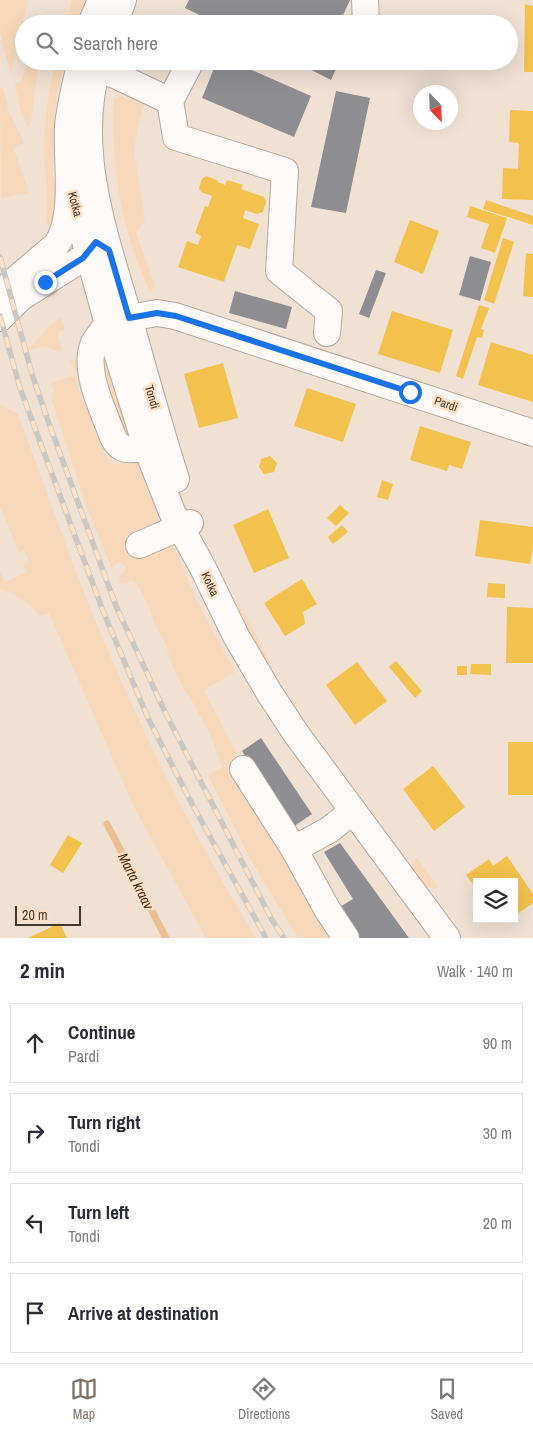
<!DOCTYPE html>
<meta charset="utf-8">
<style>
body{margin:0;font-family:"Archivo Narrow",sans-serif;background:#f7f7f7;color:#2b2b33}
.controls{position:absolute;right:15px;bottom:15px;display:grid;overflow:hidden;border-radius:0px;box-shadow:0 5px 20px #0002}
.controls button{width:45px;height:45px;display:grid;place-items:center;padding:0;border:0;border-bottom:1px solid #e1e1e2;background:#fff;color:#2b2b33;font:25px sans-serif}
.compass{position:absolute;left:413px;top:85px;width:45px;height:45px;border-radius:50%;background:#fff;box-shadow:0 5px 20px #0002;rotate:157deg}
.scale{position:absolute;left:15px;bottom:12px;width:66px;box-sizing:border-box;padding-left:5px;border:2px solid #44392f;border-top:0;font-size:14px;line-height:18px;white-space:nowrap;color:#44392f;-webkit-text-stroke:4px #fde1c6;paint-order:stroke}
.stop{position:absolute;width:15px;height:15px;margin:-11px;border:4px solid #1a73e8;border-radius:50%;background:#fff}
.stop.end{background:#1a73e8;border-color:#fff;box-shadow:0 1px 5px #0008}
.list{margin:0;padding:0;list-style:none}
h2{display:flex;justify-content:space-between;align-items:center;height:65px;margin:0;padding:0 20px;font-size:21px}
h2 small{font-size:16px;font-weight:400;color:#7c7c81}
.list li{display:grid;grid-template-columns:32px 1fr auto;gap:15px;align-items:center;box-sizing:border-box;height:80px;margin:0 10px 10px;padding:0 10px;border:1px solid #e1e1e2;border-radius:0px}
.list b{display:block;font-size:19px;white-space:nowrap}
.list p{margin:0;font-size:16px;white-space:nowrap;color:#7c7c81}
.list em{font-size:16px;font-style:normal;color:#7c7c81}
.icon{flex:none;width:28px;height:28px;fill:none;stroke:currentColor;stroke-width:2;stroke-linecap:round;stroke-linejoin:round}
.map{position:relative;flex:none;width:533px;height:938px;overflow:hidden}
.search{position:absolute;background:#fff;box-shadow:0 5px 20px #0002;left:15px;right:15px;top:15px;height:55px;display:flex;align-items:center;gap:12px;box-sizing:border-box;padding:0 18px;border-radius:28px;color:#7c7c81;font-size:19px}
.sheet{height:425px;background:#fff}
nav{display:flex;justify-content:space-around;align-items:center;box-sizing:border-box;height:70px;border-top:1px solid #e1e1e2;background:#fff;font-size:14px;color:#7c7c81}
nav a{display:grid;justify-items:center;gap:2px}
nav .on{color:#807468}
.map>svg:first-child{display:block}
.green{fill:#f7d8ba}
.homes{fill:#f2c14e}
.industry{fill:#8d8d92}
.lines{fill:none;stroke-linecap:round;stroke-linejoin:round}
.stream{stroke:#eabf93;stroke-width:7}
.minor-casing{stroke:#b4a89e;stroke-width:28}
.minor{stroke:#fdfaf8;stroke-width:26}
.rail-casing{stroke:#cbc7c3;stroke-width:5.5}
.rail{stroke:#fde1c6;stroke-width:4;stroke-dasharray:11;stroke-linecap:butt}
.route{stroke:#1a73e8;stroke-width:6}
.labels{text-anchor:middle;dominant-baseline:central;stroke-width:5;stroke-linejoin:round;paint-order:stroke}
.street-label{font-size:12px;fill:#44392f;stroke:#fde1c6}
.water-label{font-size:14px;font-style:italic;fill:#402910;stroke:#fde1c6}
</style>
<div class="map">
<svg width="533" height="938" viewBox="0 0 533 938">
<rect width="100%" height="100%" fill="#f0e1d3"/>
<g class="green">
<polygon points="0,0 28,0 11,73 0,34"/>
<polygon points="72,0 92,0 81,24 65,24"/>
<polygon points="27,61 39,61 30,126 28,127 21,113 15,85 22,80"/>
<path d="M56 61H66L57 96 55 118 53 172 57 202 51 228 46 222C50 195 43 168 44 141 45 114 50 87 56 61Z"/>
<path d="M3 87 9 112 23 140V145L14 148C18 163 26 178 28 193L1 198 0 88Z"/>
<path d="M122 96 144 105 138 126 134 149 145 221 136 232 155 286 150 293C146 282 141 272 137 261 118 207 111 156 114 99Z"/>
<polygon points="61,318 65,329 57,333 62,348 61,353 46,346 27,351 52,323"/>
<polygon points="76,359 81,372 77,383 107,459 114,465 131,460 138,460 196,599 235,672 204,690 237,754 230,764 337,938 298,938 252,862 208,775 222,767 210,734 191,699 185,691 172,665 165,642 155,625 150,609 137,584 132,580 125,583 119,582 120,575 126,570 126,566 120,563 115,564 112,569 87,507 52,401 54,391 51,383 76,375 70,361"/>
<polygon points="103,365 107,365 110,367 132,439 126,438 102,370"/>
<path d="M0 404 18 414C49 497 77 581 113 662 154 757 202 850 256 938H206L134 807 49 613 40 616C29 602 16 595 0 588V572L5 582 26 572 23 565 29 562 24 550 19 552 0 506Z"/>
<polygon points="238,603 258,639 271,664 266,664 234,605"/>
<polygon points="417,858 438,887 435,889 424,887 411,868 414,861"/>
</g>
<g class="homes">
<polygon points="525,4 533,6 533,72 524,72"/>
<polygon points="510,110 533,111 533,200 502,199 503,168 518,169 519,143 509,142"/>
<polygon points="206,176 217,180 218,182 225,185 227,180 243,185 241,189 264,197 266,202 263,212 257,214 245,210 243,218 259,224 250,249 237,245 224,282 178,267 187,241 198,245 201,236 195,233 205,206 208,207 212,196 201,192 199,188 202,179"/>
<polygon points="486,200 533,216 533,225 483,209"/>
<polygon points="470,206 507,218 495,253 481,248 489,224 467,217"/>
<polygon points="410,220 439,231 423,274 394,262"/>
<polygon points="503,238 514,242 494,304 484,300"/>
<polygon points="526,253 533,254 533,297 523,296"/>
<polygon points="479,305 489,308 481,329 484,330 482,338 477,337 463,379 456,376"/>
<polygon points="392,311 453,330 440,373 378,354"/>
<polygon points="491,342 533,355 533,402 478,385"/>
<polygon points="223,363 238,418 199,428 184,374"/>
<polygon points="307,388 356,404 343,442 294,426"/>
<polygon points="420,426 471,442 462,469 449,465 447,471 410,460"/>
<polygon points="270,456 277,463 274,472 264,474 259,467 261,459"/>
<polygon points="382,480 393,484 388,500 377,497"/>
<polygon points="340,505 349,513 336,526 327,518"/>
<polygon points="268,509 289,558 254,573 233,525"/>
<polygon points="480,520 533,527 533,546 530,564 475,556"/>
<polygon points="342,525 348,532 333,544 328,537"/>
<polygon points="302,579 317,604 303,612 305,624 285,636 264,603"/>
<polygon points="488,583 505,584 505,598 487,597"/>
<polygon points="507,607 533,608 533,663 506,663"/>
<polygon points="396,661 422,691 415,698 389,667"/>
<polygon points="357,662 387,701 355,725 326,685"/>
<polygon points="471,664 491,664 491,675 470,674"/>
<rect x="457" y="666" width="10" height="9"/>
<rect x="508" y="742" width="25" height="53"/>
<polygon points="433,766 465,807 434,831 403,789"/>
<polygon points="68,835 82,843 63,873 50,865"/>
<polygon points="507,856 533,894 533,903 514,916 514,882 477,882 477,890 466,875 489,859 493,866"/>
<polygon points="60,923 67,938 28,938"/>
</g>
<g class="industry">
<polygon points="189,0 350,0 339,24 218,24 185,8"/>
<polygon points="217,61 231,61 311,96 294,137 202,98"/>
<polygon points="294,61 332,61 330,64 337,67 331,80"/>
<polygon points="336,91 370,98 346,213 311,207"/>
<polygon points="470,256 491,262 480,301 459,295"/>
<polygon points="376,270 386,273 369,318 359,314"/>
<polygon points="235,291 292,307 286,329 229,313"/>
<polygon points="261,738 312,814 293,827 242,751"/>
<polygon points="340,843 409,938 356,938 338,908 353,899 324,852"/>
</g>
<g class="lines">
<polyline class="stream" points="107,824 166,938"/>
<defs>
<g id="minor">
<polyline points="365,0 366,24"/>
<polyline points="91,24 101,0"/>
<polyline points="114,24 123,0"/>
<path d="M99 61C72 148 105 235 129 318 144 372 159 426 176 479"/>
<polyline points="81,63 115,75 170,101 176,137 285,171 279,271 329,311 327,333"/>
<polyline points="170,101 191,61"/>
<polyline points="69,183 108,324 146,446 172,512 203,568 236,636 270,694 297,735 447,938"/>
<path d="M0 293 57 244C76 215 66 161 68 126 70 104 76 83 81 61"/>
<polyline points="0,318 20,298 83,258 97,239"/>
<polyline points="129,318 157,313 175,316 533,433"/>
<path d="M108 324C103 330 98 336 94 343 82 370 104 412 113 437 115 441 117 445 121 447 132 453 151 446 160 438"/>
<polyline points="139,545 190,523"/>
<polyline points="243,769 294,849 327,909 346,938"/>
<polyline points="294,849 329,830 353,811"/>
</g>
</defs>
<use href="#minor" class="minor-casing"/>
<use href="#minor" class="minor"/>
<defs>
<g id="rail">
<polyline points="0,257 32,374 47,418 116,606 165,712 272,920 284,938"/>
<polyline points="0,316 20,388 103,611 148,718 192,804 266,938"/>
</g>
</defs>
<use href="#rail" class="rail-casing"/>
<use href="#rail" class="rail"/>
</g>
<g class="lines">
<polyline class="route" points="45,282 83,258 96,242 109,250 129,318 157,313 176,316 410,392"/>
</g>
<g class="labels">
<g class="street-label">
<text transform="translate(75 204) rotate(75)">Kotka</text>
<text transform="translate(152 397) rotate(74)">Tondi</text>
<text transform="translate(446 404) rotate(19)">Pardi</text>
<text transform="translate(210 584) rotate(65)">Kotka</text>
</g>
<g class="water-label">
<text transform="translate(136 881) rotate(63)">Marta kraav</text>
</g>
</g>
</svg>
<div class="controls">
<button><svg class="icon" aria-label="layers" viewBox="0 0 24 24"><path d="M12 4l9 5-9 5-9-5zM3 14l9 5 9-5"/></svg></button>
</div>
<svg class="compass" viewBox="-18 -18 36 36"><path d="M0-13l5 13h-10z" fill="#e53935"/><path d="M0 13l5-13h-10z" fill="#7c7c81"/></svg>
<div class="scale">20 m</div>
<div class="stop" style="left:410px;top:392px"></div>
<div class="stop end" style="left:45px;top:282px"></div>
<div class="search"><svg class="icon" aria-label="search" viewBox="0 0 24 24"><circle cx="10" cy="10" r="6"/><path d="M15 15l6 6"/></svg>Search here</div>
</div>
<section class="sheet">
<h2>2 min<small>Walk · 140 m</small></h2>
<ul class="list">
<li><svg class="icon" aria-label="ahead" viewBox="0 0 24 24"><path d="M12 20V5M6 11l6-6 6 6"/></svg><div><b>Continue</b><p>Pardi</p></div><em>90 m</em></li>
<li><svg class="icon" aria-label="right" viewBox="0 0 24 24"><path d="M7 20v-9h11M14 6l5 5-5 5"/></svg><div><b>Turn right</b><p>Tondi</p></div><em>30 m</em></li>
<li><svg class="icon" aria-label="left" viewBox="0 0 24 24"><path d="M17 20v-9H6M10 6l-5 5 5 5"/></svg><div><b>Turn left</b><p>Tondi</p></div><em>20 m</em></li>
<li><svg class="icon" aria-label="arrive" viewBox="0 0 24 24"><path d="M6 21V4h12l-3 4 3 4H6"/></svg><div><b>Arrive at destination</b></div></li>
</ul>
</section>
<nav>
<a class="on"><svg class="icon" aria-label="map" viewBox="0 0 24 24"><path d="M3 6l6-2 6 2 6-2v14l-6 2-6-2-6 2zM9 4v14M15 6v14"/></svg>Map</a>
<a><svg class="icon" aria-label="directions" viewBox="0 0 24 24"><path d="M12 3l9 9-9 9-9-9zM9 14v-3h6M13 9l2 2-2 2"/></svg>Directions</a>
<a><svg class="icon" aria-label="saved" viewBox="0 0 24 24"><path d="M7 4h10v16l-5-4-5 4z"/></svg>Saved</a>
</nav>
